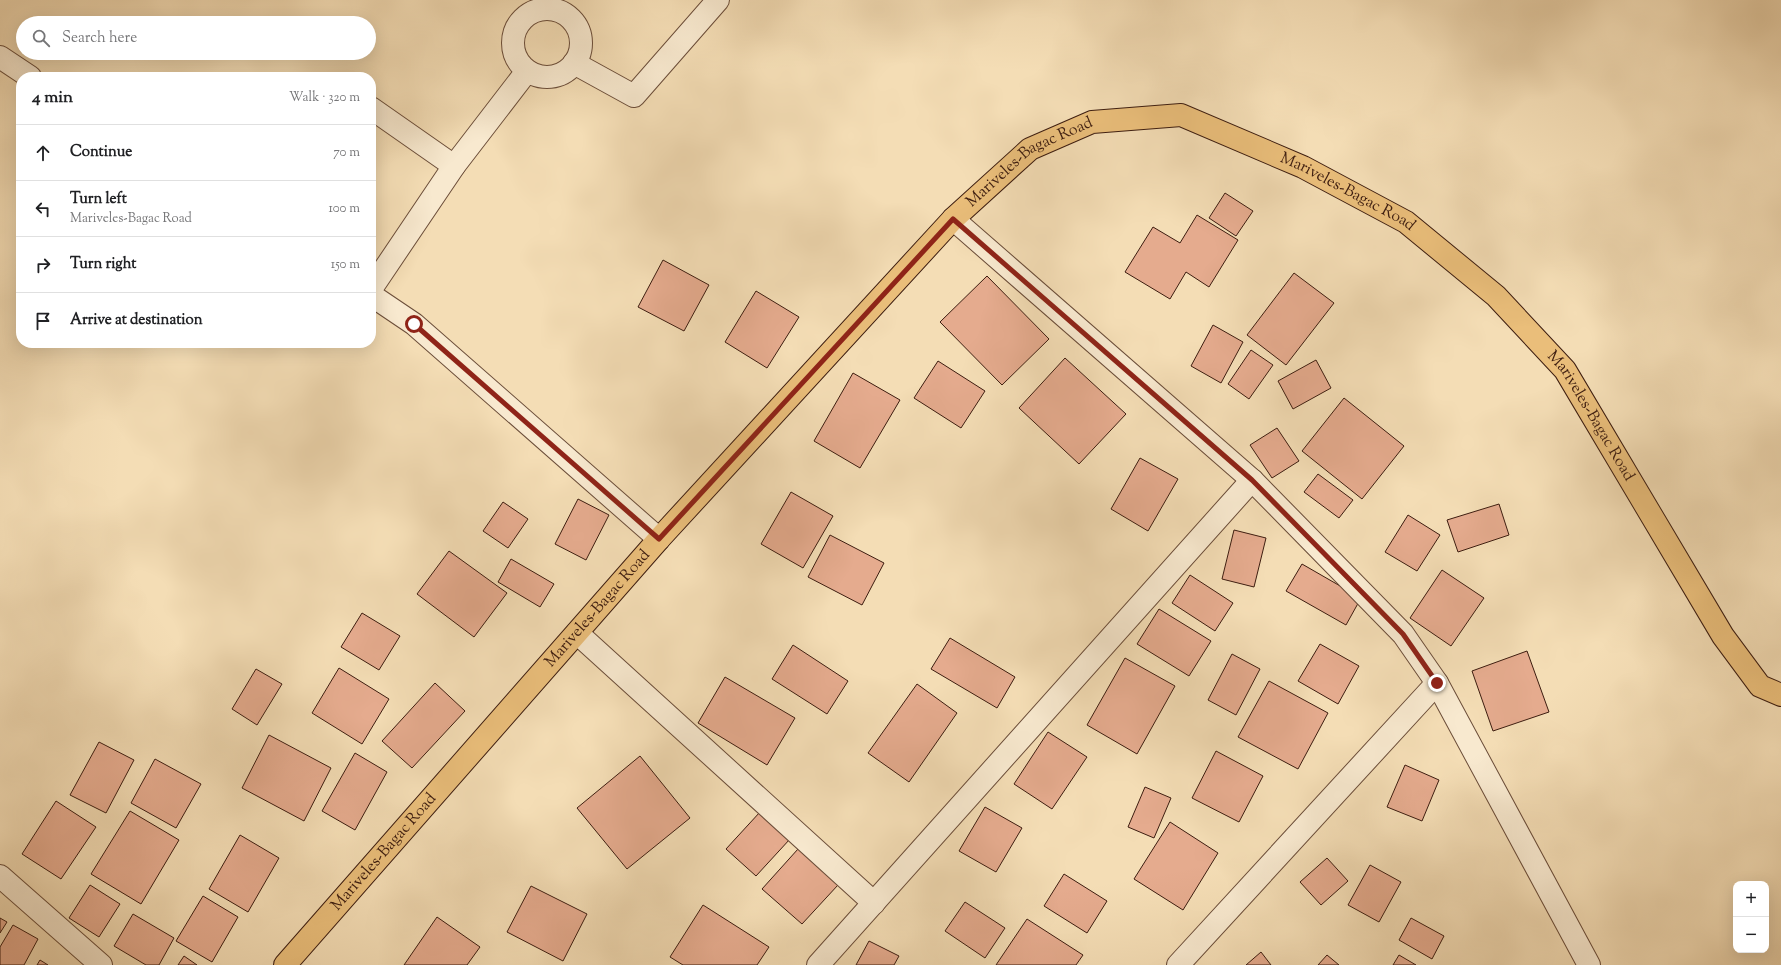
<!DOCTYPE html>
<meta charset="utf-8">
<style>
body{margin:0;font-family:"Sorts Mill Goudy",serif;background:#f2f2f2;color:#202124}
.controls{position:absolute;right:12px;bottom:12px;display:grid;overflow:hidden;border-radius:8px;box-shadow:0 4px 16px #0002}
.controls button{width:36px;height:36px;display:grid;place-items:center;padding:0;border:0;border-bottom:1px solid #e0e0e0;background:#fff;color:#202124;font:20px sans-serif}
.stop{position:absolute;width:12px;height:12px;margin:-9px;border:3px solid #8f2418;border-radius:50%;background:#fff}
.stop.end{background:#8f2418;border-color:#fff;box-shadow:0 1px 4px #0008}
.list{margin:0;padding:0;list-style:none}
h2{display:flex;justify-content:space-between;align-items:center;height:52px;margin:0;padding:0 16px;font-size:17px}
h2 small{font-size:13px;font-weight:400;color:#757577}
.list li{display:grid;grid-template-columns:26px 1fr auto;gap:12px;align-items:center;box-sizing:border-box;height:56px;padding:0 16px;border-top:1px solid #e0e0e0}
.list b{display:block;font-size:15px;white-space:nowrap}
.list p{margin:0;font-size:13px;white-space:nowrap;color:#757577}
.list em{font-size:13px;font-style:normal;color:#757577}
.icon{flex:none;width:22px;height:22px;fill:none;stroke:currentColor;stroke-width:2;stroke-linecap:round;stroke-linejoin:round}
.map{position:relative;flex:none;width:1781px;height:965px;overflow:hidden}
.search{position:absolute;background:#fff;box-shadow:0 4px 16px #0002;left:16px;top:16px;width:360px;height:44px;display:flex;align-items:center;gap:10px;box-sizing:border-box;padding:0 14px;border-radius:22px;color:#757577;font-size:15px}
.panel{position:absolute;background:#fff;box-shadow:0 4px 16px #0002;left:16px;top:72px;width:360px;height:276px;border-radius:16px}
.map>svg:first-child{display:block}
.building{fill:#e5ab8e;stroke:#3d1d10}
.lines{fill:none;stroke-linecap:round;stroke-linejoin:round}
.minor-casing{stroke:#6b4d39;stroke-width:24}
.major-casing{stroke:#3d1d10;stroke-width:24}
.minor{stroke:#f8e9cf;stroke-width:22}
.major{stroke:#eabe7a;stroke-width:22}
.route{stroke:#8f2418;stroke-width:5}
.labels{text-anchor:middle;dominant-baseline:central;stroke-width:3.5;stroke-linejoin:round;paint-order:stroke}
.street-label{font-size:16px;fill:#3d1d10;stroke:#f8e9cf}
</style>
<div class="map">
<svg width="1781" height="965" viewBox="0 0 1781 965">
<rect width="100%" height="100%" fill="#f4ddb5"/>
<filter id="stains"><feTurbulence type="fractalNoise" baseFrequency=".005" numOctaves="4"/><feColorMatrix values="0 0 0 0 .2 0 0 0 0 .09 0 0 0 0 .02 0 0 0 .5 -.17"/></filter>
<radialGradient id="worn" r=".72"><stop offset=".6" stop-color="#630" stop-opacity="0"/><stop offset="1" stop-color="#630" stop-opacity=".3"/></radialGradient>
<g class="building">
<polygon points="1225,193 1253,211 1236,236 1209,218"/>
<polygon points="1197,215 1238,240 1209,287 1186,272 1170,299 1125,272 1153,227 1180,243"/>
<polygon points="663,260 709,285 684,331 638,307"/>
<polygon points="1294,273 1334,303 1286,365 1247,335"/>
<polygon points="987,276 1049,339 1002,385 940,322"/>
<polygon points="756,291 799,317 767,368 725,342"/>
<polygon points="1213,325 1243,342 1221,383 1191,366"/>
<polygon points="1251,350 1273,365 1249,399 1228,384"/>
<polygon points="1065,358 1126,414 1079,464 1019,408"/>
<polygon points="1316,360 1331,388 1293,409 1278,381"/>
<polygon points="938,361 985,391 961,428 914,398"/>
<polygon points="853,373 900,400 860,468 814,441"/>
<polygon points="1344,398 1404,446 1362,499 1302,451"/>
<polygon points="1277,428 1299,461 1272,478 1250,445"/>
<polygon points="1140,458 1178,479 1148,531 1111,509"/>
<polygon points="1318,474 1353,500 1339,518 1304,492"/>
<polygon points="791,492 833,516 803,568 761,544"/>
<polygon points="578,499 609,515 586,560 555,544"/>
<polygon points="503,502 528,519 508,548 483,531"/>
<polygon points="1499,504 1509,535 1458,552 1447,520"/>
<polygon points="1408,515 1440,535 1417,571 1385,552"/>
<polygon points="1234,530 1266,538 1254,587 1222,579"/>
<polygon points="830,535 884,563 862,605 808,577"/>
<polygon points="449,551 507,593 474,637 417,594"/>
<polygon points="511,559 554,584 540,607 498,582"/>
<polygon points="1302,564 1361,598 1346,625 1286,591"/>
<polygon points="1442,570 1484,598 1451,646 1410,618"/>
<polygon points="1190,575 1233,603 1215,631 1172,603"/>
<polygon points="1159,609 1211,641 1189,676 1137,644"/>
<polygon points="362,613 400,636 379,670 341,647"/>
<polygon points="950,638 1015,677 997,708 931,669"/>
<polygon points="1320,644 1359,666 1338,704 1298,681"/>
<polygon points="793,645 848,681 827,714 772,679"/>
<polygon points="1527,651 1549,712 1493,731 1472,671"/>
<polygon points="1232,654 1260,669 1236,715 1208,700"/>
<polygon points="1125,658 1175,686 1137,754 1087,725"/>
<polygon points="339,668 389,699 362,744 312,713"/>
<polygon points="256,669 282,684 257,725 232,709"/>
<polygon points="725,677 795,718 767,765 698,723"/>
<polygon points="1269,681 1328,713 1298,769 1238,737"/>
<polygon points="435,683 465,711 412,768 382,741"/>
<polygon points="917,684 957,713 909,782 868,753"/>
<polygon points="1048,732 1087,757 1052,809 1014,784"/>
<polygon points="269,735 331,768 304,821 242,788"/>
<polygon points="99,742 134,760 106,813 70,795"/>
<polygon points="1216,751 1263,776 1239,822 1192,798"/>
<polygon points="355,753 387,772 355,830 322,811"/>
<polygon points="640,756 690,818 627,869 577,808"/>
<polygon points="155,759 201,784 176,828 131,803"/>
<polygon points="1405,765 1439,780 1422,821 1387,807"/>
<polygon points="1145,787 1171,798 1154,838 1128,827"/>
<polygon points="56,801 96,827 61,879 22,854"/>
<polygon points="985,807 1022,828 996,872 959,851"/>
<polygon points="130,811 179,840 141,904 91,874"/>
<polygon points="760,812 790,839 756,876 726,849"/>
<polygon points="1170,822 1218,853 1183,910 1134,879"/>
<polygon points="240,835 279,858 248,912 209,889"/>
<polygon points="798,849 838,885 802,924 762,889"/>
<polygon points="1327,858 1348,881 1321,905 1300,882"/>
<polygon points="1370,865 1401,882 1379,922 1348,905"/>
<polygon points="1064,874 1107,901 1087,933 1044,906"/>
<polygon points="90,885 120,904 99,937 69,918"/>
<polygon points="531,886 587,914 563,961 507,932"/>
<polygon points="203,896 238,917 212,962 176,941"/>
<polygon points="965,902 1005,928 985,958 945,931"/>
<polygon points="703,905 769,947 757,965 683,965 670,957"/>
<polygon points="133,914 174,938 159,965 146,965 114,946"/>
<polygon points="437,917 480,947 467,965 404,965"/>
<polygon points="0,918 7,922 0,933"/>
<polygon points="1411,918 1444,936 1432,959 1399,940"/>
<polygon points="1027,919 1083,955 1076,965 996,965"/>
<polygon points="13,925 38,939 24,965 0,965 0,947"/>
<polygon points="869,941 899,956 894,965 856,965"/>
<polygon points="1261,952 1271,965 1246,965"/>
<polygon points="1327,955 1339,965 1318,965"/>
<polygon points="1399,955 1416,965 1393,965"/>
<polygon points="184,956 197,965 178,965"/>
<polygon points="40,960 48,965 37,965"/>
</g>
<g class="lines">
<defs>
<g id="minor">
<circle cx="547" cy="43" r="34"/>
<polyline points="0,57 30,77"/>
<polyline points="574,63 634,96 718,0"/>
<polyline points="371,108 454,166"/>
<polyline points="953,219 1252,480 1403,634 1437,683 1589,965"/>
<polyline points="371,289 454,166 527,71"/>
<polyline points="371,295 414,324 659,539"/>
<polyline points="577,633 874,903"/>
<polyline points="0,876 101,965"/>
<polyline points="818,965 1252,480"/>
<polyline points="1178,965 1437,683"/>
</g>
<g id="major">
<path id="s1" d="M285 965 659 539 953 219 1030 149 1092 122 1181 115 1303 167 1406 222 1496 296 1565 370 1723 636 1760 686 1781 695"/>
</g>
</defs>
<use href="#minor" class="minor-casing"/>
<use href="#major" class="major-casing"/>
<use href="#minor" class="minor"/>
<use href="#major" class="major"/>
</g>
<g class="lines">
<polyline class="route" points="414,324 659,539 953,219 1252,480 1403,634 1437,683"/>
</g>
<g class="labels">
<g class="street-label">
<text stroke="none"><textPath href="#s1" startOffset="1098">Mariveles-Bagac Road</textPath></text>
<text stroke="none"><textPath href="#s1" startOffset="1446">Mariveles-Bagac Road</textPath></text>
<text stroke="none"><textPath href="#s1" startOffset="1782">Mariveles-Bagac Road</textPath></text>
<text stroke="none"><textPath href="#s1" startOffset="474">Mariveles-Bagac Road</textPath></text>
<text stroke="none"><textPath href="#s1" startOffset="150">Mariveles-Bagac Road</textPath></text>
</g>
</g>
<rect width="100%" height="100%" filter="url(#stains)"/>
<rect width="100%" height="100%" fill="url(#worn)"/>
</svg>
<div class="controls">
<button>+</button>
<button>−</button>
</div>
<div class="stop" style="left:414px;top:324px"></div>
<div class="stop end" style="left:1437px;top:683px"></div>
<div class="search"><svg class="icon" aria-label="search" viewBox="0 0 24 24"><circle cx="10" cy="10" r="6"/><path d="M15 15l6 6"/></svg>Search here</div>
<section class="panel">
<h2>4 min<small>Walk · 320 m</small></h2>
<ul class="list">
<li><svg class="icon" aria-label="ahead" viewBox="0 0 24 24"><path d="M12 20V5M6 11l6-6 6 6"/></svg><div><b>Continue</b></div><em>70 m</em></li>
<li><svg class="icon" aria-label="left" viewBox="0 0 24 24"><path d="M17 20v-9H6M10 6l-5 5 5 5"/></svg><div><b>Turn left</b><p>Mariveles-Bagac Road</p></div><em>100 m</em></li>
<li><svg class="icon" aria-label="right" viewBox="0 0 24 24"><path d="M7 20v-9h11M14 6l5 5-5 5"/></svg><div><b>Turn right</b></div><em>150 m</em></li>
<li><svg class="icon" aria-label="arrive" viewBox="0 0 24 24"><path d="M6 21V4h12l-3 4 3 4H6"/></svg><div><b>Arrive at destination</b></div></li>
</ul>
</section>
</div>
